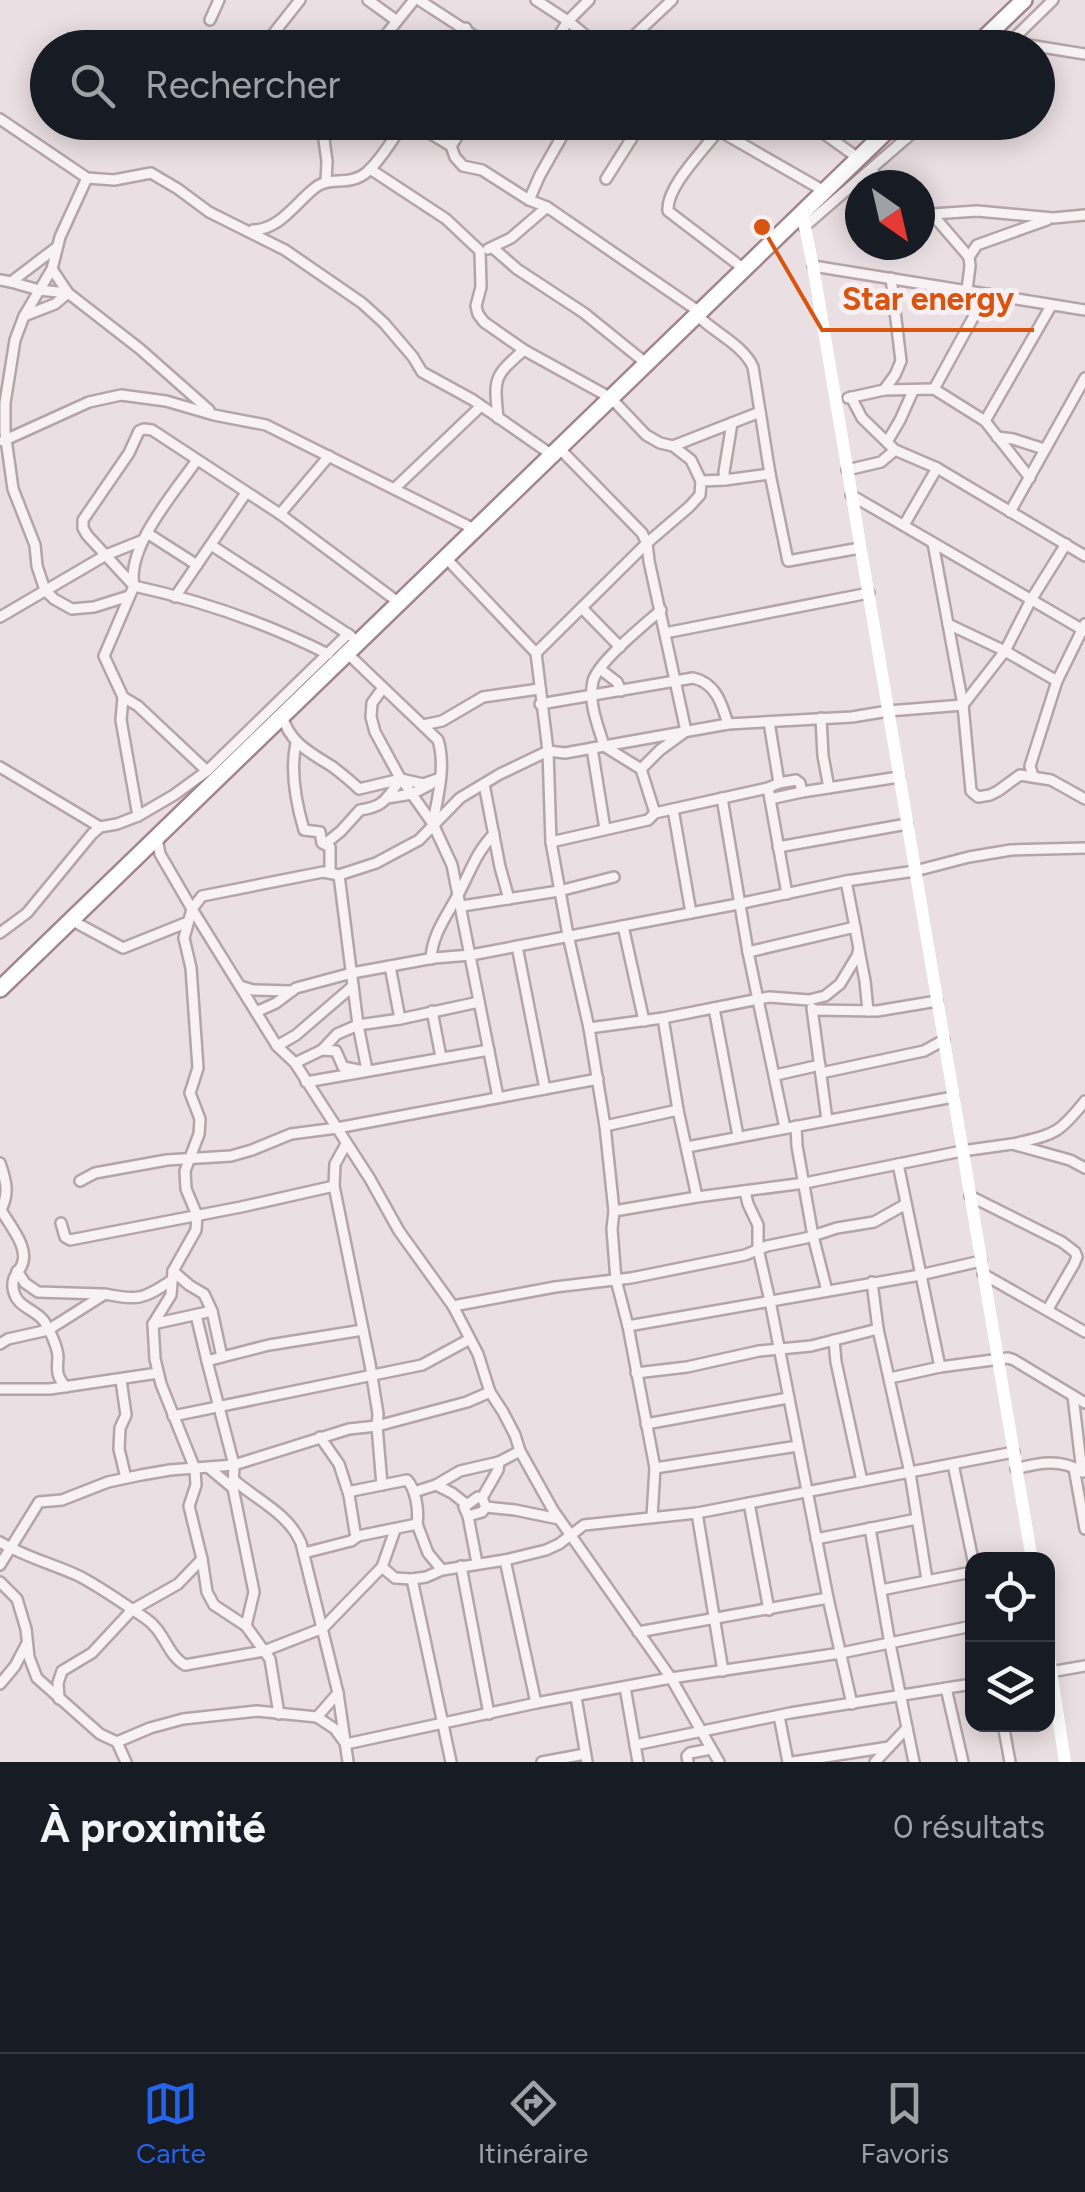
<!DOCTYPE html>
<html lang="fr">
<meta charset="utf-8">
<style>
body{margin:0;font-family:Figtree,sans-serif;background:#20242c;color:#f1f3f6}
.controls{position:absolute;right:30px;bottom:30px;display:grid;overflow:hidden;border-radius:20px;box-shadow:0 5px 25px #0003}
.controls button{width:90px;height:90px;display:grid;place-items:center;padding:0;border:0;border-bottom:2px solid #363941;background:#171b24;color:#f1f3f6;font:50px sans-serif}
.compass{position:absolute;left:845px;top:170px;width:90px;height:90px;border-radius:50%;background:#171b24;box-shadow:0 5px 25px #0003;rotate:146deg}
.list{margin:0;padding:0;list-style:none}
h2{display:flex;justify-content:space-between;align-items:center;height:130px;margin:0;padding:0 40px;font-size:42px}
h2 small{font-size:32px;font-weight:400;color:#9ea1a6}
.icon{flex:none;width:55px;height:55px;fill:none;stroke:currentColor;stroke-width:2;stroke-linecap:round;stroke-linejoin:round}
.map{position:relative;flex:none;width:1085px;height:1762px;overflow:hidden}
.search{position:absolute;background:#171b24;box-shadow:0 5px 25px #0003;left:30px;right:30px;top:30px;height:110px;display:flex;align-items:center;gap:25px;box-sizing:border-box;padding:0 35px;border-radius:55px;color:#9ea1a6;font-size:38px}
.sheet{height:290px;background:#171b24}
nav{display:flex;justify-content:space-around;align-items:center;box-sizing:border-box;height:140px;border-top:2px solid #363941;background:#171b24;font-size:28px;color:#9ea1a6}
nav a{display:grid;justify-items:center;gap:5px}
nav .on{color:#2563eb}
.map>svg:first-child{display:block}
.lines{fill:none;stroke-linecap:round;stroke-linejoin:round}
.street-casing{stroke:#b5a4a8;stroke-width:14}
.highway-casing{stroke:#a2858e;stroke-width:20}
.street{stroke:#f8f2f4;stroke-width:9}
.secondary{stroke:#fff;stroke-width:12}
.highway{stroke:#fff;stroke-width:15}
.leader{fill:none;stroke:#d8540f;stroke-width:4}
.callout-dot{fill:#d8540f;stroke:#f7eff2;stroke-width:4}
.callout-label{font-size:32px;text-anchor:middle;font-weight:bold;fill:#d8540f;stroke:#f7eff2;stroke-width:10;stroke-linejoin:round;paint-order:stroke}
</style>
<div class="map">
<svg width="1085" height="1762" viewBox="0 0 1085 1762">
<rect width="100%" height="100%" fill="#eadfe2"/>
<g class="lines">
<defs>
<g id="street">
<polyline points="368,0 397,21"/>
<polyline points="419,0 493,48"/>
<polyline points="536,0 568,21 601,48"/>
<polyline points="210,20 219,0"/>
<polyline points="1010,42 1085,54"/>
<polyline points="262,48 300,0"/>
<polyline points="380,48 385,36 414,0"/>
<polyline points="453,48 466,28"/>
<polyline points="551,48 568,21 589,0"/>
<polyline points="621,48 672,0"/>
<polyline points="1004,48 1053,0"/>
<polyline points="0,119 87,178 114,180 151,173 178,189 209,212 285,250 362,303 384,323 413,357 422,372 473,400 552,455"/>
<polyline points="411,122 451,146"/>
<polyline points="467,122 451,146 455,157 463,166 482,170 529,200 547,207 701,313"/>
<polyline points="704,122 824,191"/>
<polyline points="808,122 858,158"/>
<path d="M717 132C703 151 666 187 668 211L744 269"/>
<polyline points="370,169 446,219 480,251 481,287 476,306 478,314 484,322 524,350 611,398 646,435 660,443 673,446 691,460 701,481"/>
<polyline points="872,170 882,185"/>
<polyline points="87,178 60,237 52,269 24,316 15,340 5,403 5,432 13,489 35,545 37,566 45,590 54,599 72,609 94,607 129,596"/>
<polyline points="606,179 642,122"/>
<polyline points="326,182 327,161 324,140 335,122"/>
<polyline points="529,200 540,175 570,122"/>
<polyline points="920,209 932,214 977,211 1053,218 1085,215"/>
<polyline points="932,214 969,257"/>
<polyline points="804,227 925,122"/>
<path d="M253 230C280 230 296 202 316 187 330 176 350 187 367 172 382 159 393 138 405 122"/>
<polyline points="493,248 517,269 584,313 647,364"/>
<polyline points="488,249 511,238 547,207"/>
<polyline points="813,266 1085,310"/>
<polyline points="52,269 68,293 140,349 209,410"/>
<polyline points="0,280 11,282 57,247"/>
<polyline points="11,282 39,290 68,293"/>
<polyline points="967,290 970,266 969,257 977,245 1047,220"/>
<polyline points="24,316 55,304 68,293"/>
<path d="M698 316C715 333 743 345 753 367L770 474 788 561 860 548"/>
<polyline points="934,389 986,294"/>
<polyline points="884,390 895,375 901,361 891,278"/>
<polyline points="851,397 862,418 895,450 937,468 1085,556"/>
<polyline points="848,398 884,390 934,389 985,421 1030,478"/>
<path d="M498 418C494 378 493 377 524 350"/>
<polyline points="985,421 1051,306"/>
<polyline points="997,437 1013,439 1044,449"/>
<polyline points="3,441 89,402 121,395 166,401 214,415 266,425 474,529"/>
<polyline points="887,442 900,420 913,391"/>
<polyline points="673,446 760,412"/>
<polyline points="559,448 642,533 647,543 649,561 686,731 660,750 641,769"/>
<path d="M197 460C175 492 126 547 134 586 199 600 268 624 328 654"/>
<polyline points="847,470 881,462 895,450"/>
<polyline points="725,480 724,472 732,423"/>
<polyline points="395,488 481,406"/>
<polyline points="851,495 1085,631"/>
<polyline points="1010,512 1085,378"/>
<polyline points="280,514 329,456"/>
<polyline points="904,525 937,468"/>
<polyline points="147,533 197,565"/>
<polyline points="933,543 963,705 971,791 978,797 990,795 998,791 1020,775 1051,780 1085,799"/>
<polyline points="211,545 351,636"/>
<polyline points="445,557 536,653 548,751 551,842 568,935 589,1028 605,1126 614,1211 612,1229 616,1280 628,1326 655,1468 652,1517"/>
<polyline points="175,597 246,493"/>
<polyline points="582,608 620,647"/>
<polyline points="0,617 106,555 141,541"/>
<polyline points="948,624 1005,651 1057,681"/>
<polyline points="665,633 869,593"/>
<path d="M347 653 438 740C446 766 438 796 433 822"/>
<polyline points="536,653 647,543 689,507 700,495 701,481 725,480 770,474"/>
<polyline points="600,669 617,682 621,691"/>
<polyline points="383,688 372,703 371,717 375,732 399,776 433,824 452,865 498,1097"/>
<polyline points="123,697 121,720 138,816"/>
<path d="M540 704 693 678C716 683 722 704 728 724"/>
<path d="M282 715C289 743 311 753 333 767 342 774 351 781 359 789L401 779 423 784 440 778"/>
<polyline points="821,718 823,756 829,788"/>
<polyline points="769,722 779,783"/>
<polyline points="423,725 442,721 483,697 539,689"/>
<path d="M296 743C290 771 296 803 304 830L320 832 322 843 330 847V873"/>
<polyline points="592,748 605,829"/>
<polyline points="0,767 100,827"/>
<polyline points="207,771 138,706 123,697 104,656 134,586 87,535 83,528 83,520 129,453 139,431 144,429 152,430 280,514 398,602"/>
<polyline points="1033,776 1030,766 1057,681 1085,624"/>
<polygon points="796,780 800,783 802,792 770,799 768,788 779,783"/>
<polyline points="484,784 500,867 509,899"/>
<polyline points="802,792 899,777"/>
<polyline points="387,798 412,794 431,784"/>
<polyline points="722,798 748,952 855,927 846,881"/>
<polyline points="770,799 787,894"/>
<polyline points="673,809 691,913"/>
<path d="M655 813 641 769 604 746C598 725 588 703 593 681 598 662 644 625 661 610"/>
<polyline points="157,838 160,854 192,909 184,938 191,968 198,1068 190,1093 200,1119 199,1134 185,1171 186,1189 197,1215 196,1230 173,1271 171,1295 153,1324 155,1359 161,1384 195,1469 196,1485 189,1506 202,1559 207,1592 214,1605 246,1626 270,1659 279,1714"/>
<polyline points="551,842 648,820 655,813 768,788"/>
<path d="M325 844 341 831 360 810C384 807 386 799 400 780"/>
<polyline points="778,847 907,824"/>
<polyline points="339,875 358,1025 367,1070"/>
<polyline points="462,906 559,891 614,877"/>
<polyline points="71,920 123,948 188,922"/>
<polyline points="623,926 644,1021"/>
<polyline points="0,933 27,913 92,834 100,827 117,824 138,816 174,795 207,771 348,634"/>
<polyline points="517,946 545,1089"/>
<polyline points="859,950 865,981 868,1011"/>
<polyline points="748,952 785,1128"/>
<path d="M431 959C432 933 449 913 460 891 471 870 477 851 494 834"/>
<polyline points="390,966 400,1019"/>
<polyline points="240,986 253,990 292,991"/>
<polyline points="714,1008 738,1136"/>
<polyline points="812,1008 827,1120"/>
<polyline points="813,1010 877,1011 937,1001"/>
<polyline points="432,1011 441,1057"/>
<polyline points="256,1012 276,1003 296,988 352,973 434,958 471,955 738,904 846,881 915,871 969,857 1011,850 1085,848"/>
<polyline points="663,1018 678,1110 697,1197"/>
<polyline points="589,1028 663,1018 769,997 809,1000 825,996 840,984 857,956 859,949 855,927"/>
<polyline points="277,1046 296,1035 353,986"/>
<polyline points="295,1063 322,1050"/>
<polyline points="364,1071 343,1067 336,1051 322,1050 337,1034 358,1025 400,1019 479,1002"/>
<polyline points="821,1073 924,1051 944,1040"/>
<polyline points="776,1075 820,1065"/>
<polyline points="306,1082 489,1050"/>
<polyline points="605,1126 678,1110"/>
<polyline points="796,1126 797,1146 813,1236 827,1291"/>
<polyline points="346,1144 335,1164 334,1186 370,1364 378,1414 377,1426 382,1485"/>
<path d="M1013 1144C1054 1134 1058 1135 1085 1101"/>
<polyline points="687,1147 953,1097"/>
<path d="M0 1163C6 1180 10 1195 0 1211"/>
<polyline points="898,1164 940,1367"/>
<polyline points="80,1181 95,1173 167,1160 231,1156 252,1150 291,1134 337,1128 598,1079"/>
<polyline points="745,1191 748,1204 758,1225 758,1249 770,1301 828,1598 852,1704"/>
<polyline points="970,1196 1062,1242 1075,1252 1077,1257 1074,1264 1048,1309"/>
<path d="M1 1210C10 1226 31 1249 21 1267 16 1275 12 1278 13 1288 16 1308 34 1308 44 1321 50 1330 58 1348 58 1358 57 1371 56 1376 66 1387"/>
<polyline points="614,1211 697,1197 805,1183 962,1151 1012,1144 1070,1160 1085,1168"/>
<polyline points="61,1223 65,1237 70,1240 241,1207 334,1186"/>
<polyline points="17,1271 25,1283 38,1292 102,1294"/>
<polyline points="173,1271 189,1285 204,1294 212,1311"/>
<polyline points="983,1274 1085,1332"/>
<polyline points="872,1282 878,1329 910,1473 927,1580"/>
<polyline points="453,1306 555,1287 631,1278 745,1255 767,1246 806,1238 837,1228 874,1222 906,1204"/>
<polyline points="153,1324 212,1311 222,1357 207,1361 196,1315"/>
<polyline points="628,1326 920,1275 981,1261"/>
<polyline points="834,1340 836,1362 862,1481"/>
<path d="M0 1344 8 1339 48 1330 105 1294C138 1301 144 1299 172 1280"/>
<polyline points="222,1357 269,1345 363,1330"/>
<polyline points="207,1361 234,1465 233,1488 209,1468"/>
<polyline points="636,1373 687,1367 759,1351 811,1346 878,1329"/>
<polyline points="890,1378 940,1367 1008,1358 1014,1360 1085,1403"/>
<polyline points="121,1380 126,1415 120,1428 119,1449 126,1478"/>
<polyline points="0,1389 50,1389 158,1373"/>
<polyline points="1073,1396 1082,1472"/>
<polyline points="173,1416 422,1365 470,1339"/>
<polyline points="646,1424 788,1398"/>
<polyline points="320,1437 339,1464 349,1495"/>
<polyline points="953,1464 973,1560"/>
<polyline points="655,1468 798,1446"/>
<polyline points="1074,1468 1085,1529"/>
<path d="M1016 1469C1040 1462 1061 1459 1083 1472"/>
<path d="M234 1480C257 1500 289 1514 301 1543L338 1693 317 1717"/>
<path d="M407 1480C416 1489 419 1511 417 1524L358 1536 355 1532 349 1495 352 1491Z"/>
<polyline points="436,1485 452,1493 466,1504"/>
<polyline points="233,1488 254,1592 246,1626"/>
<polyline points="414,1492 436,1485 460,1471 499,1462 520,1451"/>
<polyline points="482,1498 498,1470 499,1462"/>
<polyline points="749,1503 769,1610"/>
<polyline points="486,1507 482,1498 478,1497 464,1507 468,1516 482,1512 486,1507 515,1510 559,1519"/>
<polyline points="697,1513 723,1671"/>
<polyline points="468,1516 477,1563"/>
<polyline points="417,1524 428,1553 442,1570"/>
<polyline points="870,1528 890,1644 914,1762"/>
<polyline points="816,1539 917,1519"/>
<path d="M0 1542C25 1557 53 1564 79 1576 102 1588 124 1604 145 1618 165 1631 167 1655 185 1665L264 1651 323 1628 382 1567 395 1530"/>
<polyline points="304,1553 351,1541 358,1536"/>
<polyline points="505,1560 536,1703"/>
<polyline points="0,1565 39,1502 62,1500 108,1482 141,1475 170,1470 234,1465 349,1429 377,1426 467,1402 490,1392"/>
<polyline points="461,1566 489,1714"/>
<polyline points="382,1567 395,1578 412,1579 426,1577 442,1570 505,1560 546,1550 559,1544 584,1525 697,1513 1014,1452"/>
<polyline points="412,1579 451,1762"/>
<polyline points="0,1582 17,1599 26,1629 29,1657 37,1678 100,1734 117,1742 126,1762"/>
<polyline points="881,1590 972,1572"/>
<polyline points="638,1632 828,1598"/>
<polyline points="1050,1672 1085,1666"/>
<polyline points="0,1684 15,1666 26,1645"/>
<polyline points="625,1687 638,1762"/>
<polyline points="946,1688 963,1762"/>
<polyline points="338,1693 348,1762"/>
<polyline points="576,1697 587,1762"/>
<polyline points="59,1699 58,1683 62,1671 92,1653 132,1610 178,1584 202,1559"/>
<polyline points="779,1716 788,1762"/>
<polyline points="1003,1724 1010,1762"/>
<polyline points="117,1742 150,1728 183,1719 257,1711 317,1717 335,1729 346,1744 536,1703 671,1678 841,1653 972,1626"/>
<polyline points="635,1745 790,1713 972,1684"/>
<polyline points="542,1762 585,1754"/>
<polyline points="688,1762 687,1756 690,1753 711,1749"/>
<polyline points="719,1762 671,1678 553,1510 520,1451 515,1435 503,1412 490,1392 478,1354 453,1306 399,1231 370,1179 295,1063 277,1046 192,909 202,896 323,872 339,875 376,863 419,840 460,798 500,774 548,751 565,753 728,724 852,717 888,711 963,705 1005,651 1031,600 1066,544"/>
<polyline points="793,1762 889,1747"/>
<polyline points="875,1762 907,1728"/>
</g>
<g id="highway">
<polyline points="974,48 1024,0"/>
<polyline points="0,989 896,122"/>
</g>
</defs>
<use href="#street" class="street-casing"/>
<use href="#highway" class="highway-casing"/>
<use href="#street" class="street"/>
<g class="secondary">
<polyline points="802,212 813,266 1032,1560"/>
<polyline points="1048,1650 1065,1762"/>
</g>
<use href="#highway" class="highway"/>
</g>
<path class="leader" d="M762 227L822 330H1034"/>
<circle class="callout-dot" cx="762" cy="227" r="10"/>
<g class="callout-label">
<text x="928" y="310">Star energy</text>
</g>
</svg>
<div class="controls">
<button><svg class="icon" aria-label="locate" viewBox="0 0 24 24"><circle cx="12" cy="12" r="6"/><path d="M12 2v4M12 18v4M2 12h4M18 12h4"/></svg></button>
<button><svg class="icon" aria-label="layers" viewBox="0 0 24 24"><path d="M12 4l9 5-9 5-9-5zM3 14l9 5 9-5"/></svg></button>
</div>
<svg class="compass" viewBox="-18 -18 36 36"><path d="M0-13l5 13h-10z" fill="#e53935"/><path d="M0 13l5-13h-10z" fill="#9ea1a6"/></svg>
<div class="search"><svg class="icon" aria-label="search" viewBox="0 0 24 24"><circle cx="10" cy="10" r="6"/><path d="M15 15l6 6"/></svg>Rechercher</div>
</div>
<section class="sheet">
<h2>À proximité<small>0 résultats</small></h2>
<ul class="list">
</ul>
</section>
<nav>
<a class="on"><svg class="icon" aria-label="map" viewBox="0 0 24 24"><path d="M3 6l6-2 6 2 6-2v14l-6 2-6-2-6 2zM9 4v14M15 6v14"/></svg>Carte</a>
<a><svg class="icon" aria-label="directions" viewBox="0 0 24 24"><path d="M12 3l9 9-9 9-9-9zM9 14v-3h6M13 9l2 2-2 2"/></svg>Itinéraire</a>
<a><svg class="icon" aria-label="saved" viewBox="0 0 24 24"><path d="M7 4h10v16l-5-4-5 4z"/></svg>Favoris</a>
</nav>
